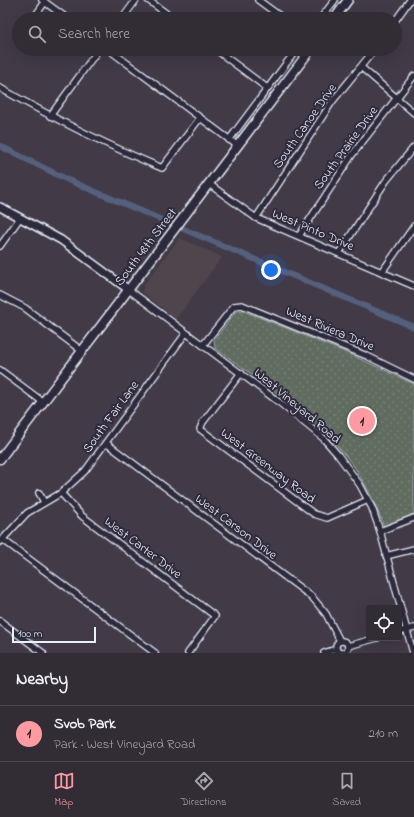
<!DOCTYPE html>
<meta charset="utf-8">
<style>
body{margin:0;font-family:"Indie Flower",sans-serif;background:#3d3841;color:#f1f3f6}
.controls{position:absolute;right:12px;bottom:12px;display:grid;overflow:hidden;border-radius:4px;box-shadow:0 4px 16px #0002}
.controls button{width:36px;height:36px;display:grid;place-items:center;padding:0;border:0;border-bottom:1px solid #4d4850;background:#322c35;color:#f1f3f6;font:20px sans-serif}
.scale{position:absolute;left:12px;bottom:10px;width:84px;box-sizing:border-box;padding-left:4px;border:2px solid #e8f1f8;border-top:0;font-size:11px;line-height:14px;white-space:nowrap;color:#e8f1f8;-webkit-text-stroke:3px #2f2a3d;paint-order:stroke}
.you{position:absolute;left:271px;top:270px;width:14px;height:14px;margin:-10px;border:3px solid #fff;border-radius:50%;background:#1a73e8;box-shadow:0 0 0 6px #1a73e833}
.badge{display:grid;place-items:center;width:26px;height:26px;border-radius:50%;background:#ff9aa2;color:#111;font-size:13px;font-weight:700}
.pin{position:absolute;translate:-50% -50%;border:2px solid #fff;box-shadow:0 1px 4px #0006}
.list{margin:0;padding:0;list-style:none}
h2{display:flex;justify-content:space-between;align-items:center;height:52px;margin:0;padding:0 16px;font-size:17px}
h2 small{font-size:13px;font-weight:400;color:#a8a7ad}
.list li{display:grid;grid-template-columns:26px 1fr auto;gap:12px;align-items:center;box-sizing:border-box;height:56px;padding:0 16px;border-top:1px solid #4d4850}
.list b{display:block;font-size:15px;white-space:nowrap}
.list p{margin:0;font-size:13px;white-space:nowrap;color:#a8a7ad}
.list em{font-size:13px;font-style:normal;color:#a8a7ad}
.icon{flex:none;width:22px;height:22px;fill:none;stroke:currentColor;stroke-width:2;stroke-linecap:round;stroke-linejoin:round}
.map{position:relative;flex:none;width:414px;height:653px;overflow:hidden}
.search{position:absolute;background:#322c35;box-shadow:0 4px 16px #0002;left:12px;right:12px;top:12px;height:44px;display:flex;align-items:center;gap:10px;box-sizing:border-box;padding:0 14px;border-radius:22px;color:#a8a7ad;font-size:15px}
.sheet{height:108px;background:#322c35}
nav{display:flex;justify-content:space-around;align-items:center;box-sizing:border-box;height:56px;border-top:1px solid #4d4850;background:#322c35;font-size:11px;color:#a8a7ad}
nav a{display:grid;justify-items:center;gap:2px}
nav .on{color:#ff9aa2}
.map>svg:first-child{display:block}
.built{fill:#50454e}
.park{fill:url(#park-dots);stroke:#a4aeac}
.lines{fill:none;stroke-linecap:round;stroke-linejoin:round}
.canal{stroke:#54617d;stroke-width:6}
.minor-casing{stroke:#e8f1f8;stroke-width:8}
.tertiary-casing{stroke:#e8f1f8;stroke-width:10}
.secondary-casing{stroke:#e8f1f8;stroke-width:11}
.minor{stroke:#2f2a3d;stroke-width:5.5}
.tertiary{stroke:#2f2a3d;stroke-width:7}
.secondary{stroke:#2f2a3d;stroke-width:8}
.labels{text-anchor:middle;dominant-baseline:central;stroke-width:4;stroke-linejoin:round;paint-order:stroke}
.street-label{font-size:13px;fill:#e8f1f8;stroke:#2f2a3d}
</style>
<div class="map">
<svg width="414" height="653" viewBox="0 0 414 653">
<defs>
<pattern id="park-dots" width="8" height="8" patternUnits="userSpaceOnUse"><rect width="8" height="8" fill="#616c60"/><path d="M2 2h.1M6 6h.1" fill="none" stroke="#788178" stroke-width="1.8" stroke-linecap="round"/></pattern>
</defs>
<rect width="100%" height="100%" fill="#423a47"/>
<filter id="ink" filterUnits="userSpaceOnUse"><feTurbulence type="fractalNoise" baseFrequency=".025" numOctaves="2"/><feDisplacementMap in="SourceGraphic" scale="8" xChannelSelector="R" yChannelSelector="G"/><feConvolveMatrix kernelMatrix="1 2 1 2 8 2 1 2 1" color-interpolation-filters="sRGB"/></filter>
<g filter="url(#ink)">
<polygon class="built" points="180,238 222,257 176,319 142,292 145,283"/>
<path class="park" d="M237 310 244 311 352 355 414 384V514L384 526C375 504 366 483 352 464 320 420 259 380 215 348L214 340Z"/>
<g class="lines">
<polyline class="canal" points="0,146 68,180 414,327"/>
<defs>
<g id="minor">
<polyline points="42,0 68,19"/>
<polyline points="148,0 174,19"/>
<polyline points="258,0 284,19"/>
<polyline points="33,19 45,2"/>
<polyline points="122,19 136,0"/>
<polyline points="320,19 335,0"/>
<polyline points="395,21 410,0"/>
<polyline points="108,49 238,146"/>
<polyline points="215,49 267,88"/>
<polyline points="362,68 414,113"/>
<path d="M0 88C53 118 106 145 162 168L200 118"/>
<polyline points="50,116 99,49"/>
<polyline points="229,140 297,49"/>
<polyline points="209,184 256,218 414,286"/>
<polyline points="256,218 332,102 375,49"/>
<polyline points="299,236 352,155 414,76"/>
<polyline points="0,246 20,218"/>
<polyline points="339,253 386,181 414,147"/>
<polyline points="382,272 414,226"/>
<polyline points="129,290 280,403 323,438 338,455 360,485 372,508 380,531 413,653"/>
<polyline points="0,295 25,308 82,351"/>
<polyline points="203,345 234,306 242,305 367,356 414,379"/>
<polyline points="0,370 43,402"/>
<polyline points="241,373 203,422 200,429 314,514 327,518 368,500"/>
<polyline points="106,443 312,597 326,614 340,641"/>
<polyline points="39,493 44,502"/>
<polyline points="61,493 82,516 215,616 188,653"/>
<polyline points="380,531 414,518"/>
<polyline points="2,539 155,653"/>
<polyline points="0,542 27,513 61,493 85,471 186,333"/>
<polyline points="386,556 414,549"/>
<polyline points="0,621 43,653"/>
<polyline points="399,632 414,628"/>
<circle cx="342" cy="647" r="6"/>
<polyline points="348,646 377,638"/>
<polyline points="324,653 336,649"/>
</g>
<polyline id="tertiary" points="0,207 61,240 129,290"/>
<g id="secondary">
<polyline points="334,19 348,0"/>
<polyline points="0,459 311,49"/>
</g>
</defs>
<use href="#minor" class="minor-casing"/>
<use href="#tertiary" class="tertiary-casing"/>
<use href="#secondary" class="secondary-casing"/>
<use href="#minor" class="minor"/>
<use href="#tertiary" class="tertiary"/>
<use href="#secondary" class="secondary"/>
</g>
</g>
<g class="labels">
<g class="street-label">
<text transform="translate(305 126) rotate(-55)">South Canoe Drive</text>
<text transform="translate(346 148) rotate(-54)">South Prairie Drive</text>
<text transform="translate(313 230) rotate(23)">West Pinto Drive</text>
<text transform="translate(146 247) rotate(-53)">South 48th Street</text>
<text transform="translate(330 329) rotate(23)">West Riviera Drive</text>
<text transform="translate(297 406) rotate(40)">West Vineyard Road</text>
<text transform="translate(111 417) rotate(-54)">South Fair Lane</text>
<text transform="translate(268 466) rotate(37)">West Greenway Road</text>
<text transform="translate(236 527) rotate(37)">West Carson Drive</text>
<text transform="translate(143 548) rotate(37)">West Carter Drive</text>
</g>
</g>
</svg>
<div class="controls">
<button><svg class="icon" aria-label="locate" viewBox="0 0 24 24"><circle cx="12" cy="12" r="6"/><path d="M12 2v4M12 18v4M2 12h4M18 12h4"/></svg></button>
</div>
<div class="scale">100 m</div>
<div class="you"></div>
<div class="pin badge" style="left:362px;top:421px">1</div>
<div class="search"><svg class="icon" aria-label="search" viewBox="0 0 24 24"><circle cx="10" cy="10" r="6"/><path d="M15 15l6 6"/></svg>Search here</div>
</div>
<section class="sheet">
<h2>Nearby<small></small></h2>
<ul class="list">
<li><span class="badge">1</span><div><b>Svob Park</b><p>Park · West Vineyard Road</p></div><em>210 m</em></li>
</ul>
</section>
<nav>
<a class="on"><svg class="icon" aria-label="map" viewBox="0 0 24 24"><path d="M3 6l6-2 6 2 6-2v14l-6 2-6-2-6 2zM9 4v14M15 6v14"/></svg>Map</a>
<a><svg class="icon" aria-label="directions" viewBox="0 0 24 24"><path d="M12 3l9 9-9 9-9-9zM9 14v-3h6M13 9l2 2-2 2"/></svg>Directions</a>
<a><svg class="icon" aria-label="saved" viewBox="0 0 24 24"><path d="M7 4h10v16l-5-4-5 4z"/></svg>Saved</a>
</nav>
